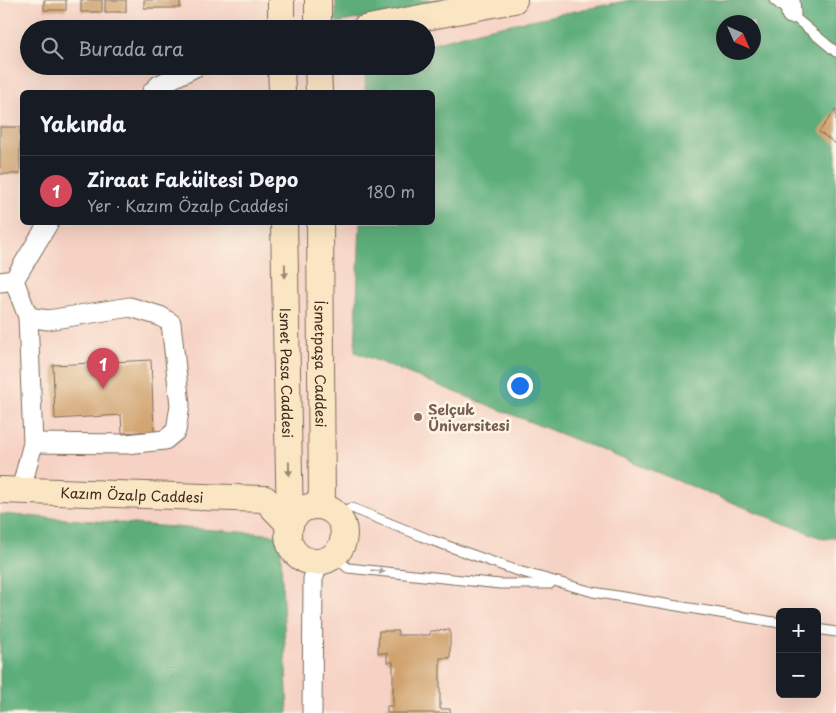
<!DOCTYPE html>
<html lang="tr">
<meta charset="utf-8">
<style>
body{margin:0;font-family:"Playpen Sans",sans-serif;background:#242831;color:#f1f3f6}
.controls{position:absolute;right:15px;bottom:15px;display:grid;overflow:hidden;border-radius:8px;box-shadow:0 5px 20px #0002}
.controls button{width:45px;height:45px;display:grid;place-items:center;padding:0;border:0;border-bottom:1px solid #363941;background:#171b24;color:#f1f3f6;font:25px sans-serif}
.compass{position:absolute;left:716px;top:15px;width:45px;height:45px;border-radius:50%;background:#171b24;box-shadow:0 5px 20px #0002;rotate:135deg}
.you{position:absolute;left:519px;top:385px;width:18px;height:18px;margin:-12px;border:4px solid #fff;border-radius:50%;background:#1a73e8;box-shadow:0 0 0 8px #1a73e833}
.badge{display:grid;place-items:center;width:32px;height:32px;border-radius:50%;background:#d1495b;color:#fff;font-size:16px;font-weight:700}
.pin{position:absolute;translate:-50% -41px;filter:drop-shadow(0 1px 2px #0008)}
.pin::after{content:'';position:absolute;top:26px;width:18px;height:15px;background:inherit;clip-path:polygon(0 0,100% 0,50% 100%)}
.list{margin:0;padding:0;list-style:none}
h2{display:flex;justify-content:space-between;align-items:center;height:65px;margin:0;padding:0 20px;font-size:21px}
h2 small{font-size:16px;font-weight:400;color:#9ea1a6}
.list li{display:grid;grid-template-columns:32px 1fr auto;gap:15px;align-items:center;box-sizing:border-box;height:70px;padding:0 20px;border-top:1px solid #363941}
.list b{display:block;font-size:19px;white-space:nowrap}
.list p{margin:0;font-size:16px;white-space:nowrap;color:#9ea1a6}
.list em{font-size:16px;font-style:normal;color:#9ea1a6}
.icon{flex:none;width:28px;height:28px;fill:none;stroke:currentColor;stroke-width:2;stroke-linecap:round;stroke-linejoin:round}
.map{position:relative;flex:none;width:836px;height:713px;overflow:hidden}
.search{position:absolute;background:#171b24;box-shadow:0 5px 20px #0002;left:20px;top:20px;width:415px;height:55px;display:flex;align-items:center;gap:12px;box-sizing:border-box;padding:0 18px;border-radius:28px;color:#9ea1a6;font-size:19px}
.panel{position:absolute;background:#171b24;box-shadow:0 5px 20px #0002;left:20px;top:90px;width:415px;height:135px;border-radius:8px}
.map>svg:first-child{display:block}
.built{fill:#f6d2c4;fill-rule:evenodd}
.forest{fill:#5bad7a;stroke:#4b6c4c;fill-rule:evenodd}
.building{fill:#d0a26e}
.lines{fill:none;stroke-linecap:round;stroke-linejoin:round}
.lane-casing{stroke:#7c6d5c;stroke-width:11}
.street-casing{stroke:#7c6d5c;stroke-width:21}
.secondary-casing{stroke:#7c6d5c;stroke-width:28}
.lane{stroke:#fff;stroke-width:9}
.street{stroke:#fff;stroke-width:19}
.secondary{stroke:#fbe6c4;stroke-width:26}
.oneway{fill:#9b8871}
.oneway2{fill:#a79f9a}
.education-dot{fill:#8d6e63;stroke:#fcf5e5;stroke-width:2}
.labels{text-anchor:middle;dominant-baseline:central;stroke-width:5;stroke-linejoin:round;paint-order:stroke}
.street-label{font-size:14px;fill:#3b2a1e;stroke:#fcf5e5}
.education-label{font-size:14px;font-weight:bold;fill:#785e54;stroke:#fcf5e5;text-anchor:start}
</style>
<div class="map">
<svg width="836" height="713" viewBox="0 0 836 713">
<rect width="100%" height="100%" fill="#fcf5e5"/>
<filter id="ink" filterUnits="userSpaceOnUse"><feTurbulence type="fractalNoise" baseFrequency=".02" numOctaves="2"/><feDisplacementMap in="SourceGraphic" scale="10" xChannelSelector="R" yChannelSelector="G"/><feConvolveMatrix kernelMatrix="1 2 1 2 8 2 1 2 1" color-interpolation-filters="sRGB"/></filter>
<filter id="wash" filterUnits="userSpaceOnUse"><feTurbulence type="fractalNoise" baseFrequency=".0096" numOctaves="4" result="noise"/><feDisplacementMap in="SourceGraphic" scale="20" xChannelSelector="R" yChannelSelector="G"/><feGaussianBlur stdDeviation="1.12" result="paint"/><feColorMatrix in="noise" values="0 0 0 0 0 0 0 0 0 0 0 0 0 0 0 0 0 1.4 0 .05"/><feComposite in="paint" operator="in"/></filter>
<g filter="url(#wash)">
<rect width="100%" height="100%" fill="#f4e9ce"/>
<path class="built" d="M0 0H836V713H0ZM724 22H754V52H724ZM29 29H426V66H29ZM22 92H432V222H22ZM780 612H817V694H780Z"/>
<g class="forest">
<polygon points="336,0 464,0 336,23"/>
<path d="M630 0H836V537L824 539 355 352 360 223 432 222V92H365L366 66H426V45L486 29ZM724 22H754V52H724Z"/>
<polygon points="0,514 280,535 288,713 0,713"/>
</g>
<g id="blocks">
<g class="building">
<rect x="44" y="0" width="22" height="10"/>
<rect x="81" y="0" width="21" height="12"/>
<rect x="105" y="0" width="21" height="12"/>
<rect x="144" y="0" width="36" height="8"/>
<polygon points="836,109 836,144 819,132"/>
<rect x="0" y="127" width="20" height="47"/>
<polygon points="151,360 154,431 122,433 121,415 55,419 53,365"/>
<polygon points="450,630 450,658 440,658 440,709 450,709 450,713 387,713 387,706 393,706 393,662 387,662 387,653 378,653 379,631 398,631 398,635 430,635 430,631"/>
</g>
</g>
</g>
<g filter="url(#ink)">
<use href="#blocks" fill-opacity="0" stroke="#7c6d5c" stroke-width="1"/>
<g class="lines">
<defs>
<g id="lane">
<polyline points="774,0 836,52"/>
<polyline points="334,513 352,508 431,540 515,570 593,592 780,623"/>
<polyline points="333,556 348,568 500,584 550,584"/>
<polyline points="817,629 836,632"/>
</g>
<g id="street">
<polyline points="790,0 791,14"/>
<polyline points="152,92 159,85 197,66"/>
<polyline points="14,280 28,317 33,443 21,490"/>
<polyline points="0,282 14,280 49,222"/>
<polyline points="28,317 48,320 130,307 160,316 171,323 180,405 176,431 165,440 126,444 33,443"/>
<polyline points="312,713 313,579 319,562"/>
</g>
<g id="secondary">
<polyline points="281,29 281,0"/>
<polyline points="318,29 318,0"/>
<polyline points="364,29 514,0"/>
<polyline points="281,66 282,92"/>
<polyline points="318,66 319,92"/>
<path id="s1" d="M284 222 290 525"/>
<path id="s2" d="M320 222 322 506"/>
<path id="s3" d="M0 490 265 499 290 525"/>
<circle cx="316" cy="534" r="28"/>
</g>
</defs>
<use href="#lane" class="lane-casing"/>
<use href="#street" class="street-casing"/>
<use href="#secondary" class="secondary-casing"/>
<use href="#lane" class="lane"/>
<use href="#street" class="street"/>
<use href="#secondary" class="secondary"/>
</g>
<defs><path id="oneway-solid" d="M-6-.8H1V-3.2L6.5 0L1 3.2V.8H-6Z" transform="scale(1.25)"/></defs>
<g class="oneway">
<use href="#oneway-solid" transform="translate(285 271) rotate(89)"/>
<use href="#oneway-solid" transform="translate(289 469) rotate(89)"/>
</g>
<use class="oneway2" href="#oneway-solid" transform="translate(378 571) rotate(5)"/>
</g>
<circle class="education-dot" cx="418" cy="417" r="5"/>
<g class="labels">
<g class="street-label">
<text stroke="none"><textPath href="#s2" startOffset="142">İsmetpaşa Caddesi</textPath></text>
<text stroke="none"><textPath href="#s1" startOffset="151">Ismet Pasa Caddesi</textPath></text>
<text stroke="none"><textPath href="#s3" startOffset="132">Kazım Özalp Caddesi</textPath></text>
</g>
<g class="education-label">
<text x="428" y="409">Selçuk<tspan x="428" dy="16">Üniversitesi</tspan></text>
</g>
</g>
</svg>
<div class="controls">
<button>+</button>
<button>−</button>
</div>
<svg class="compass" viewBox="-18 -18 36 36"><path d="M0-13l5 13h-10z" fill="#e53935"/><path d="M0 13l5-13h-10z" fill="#9ea1a6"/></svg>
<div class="you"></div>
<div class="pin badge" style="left:103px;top:389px">1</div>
<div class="search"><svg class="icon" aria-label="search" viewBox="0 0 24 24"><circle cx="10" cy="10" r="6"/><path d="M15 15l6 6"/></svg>Burada ara</div>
<section class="panel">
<h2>Yakında<small></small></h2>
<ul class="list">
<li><span class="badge">1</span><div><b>Ziraat Fakültesi Depo</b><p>Yer · Kazım Özalp Caddesi</p></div><em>180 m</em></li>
</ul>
</section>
</div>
